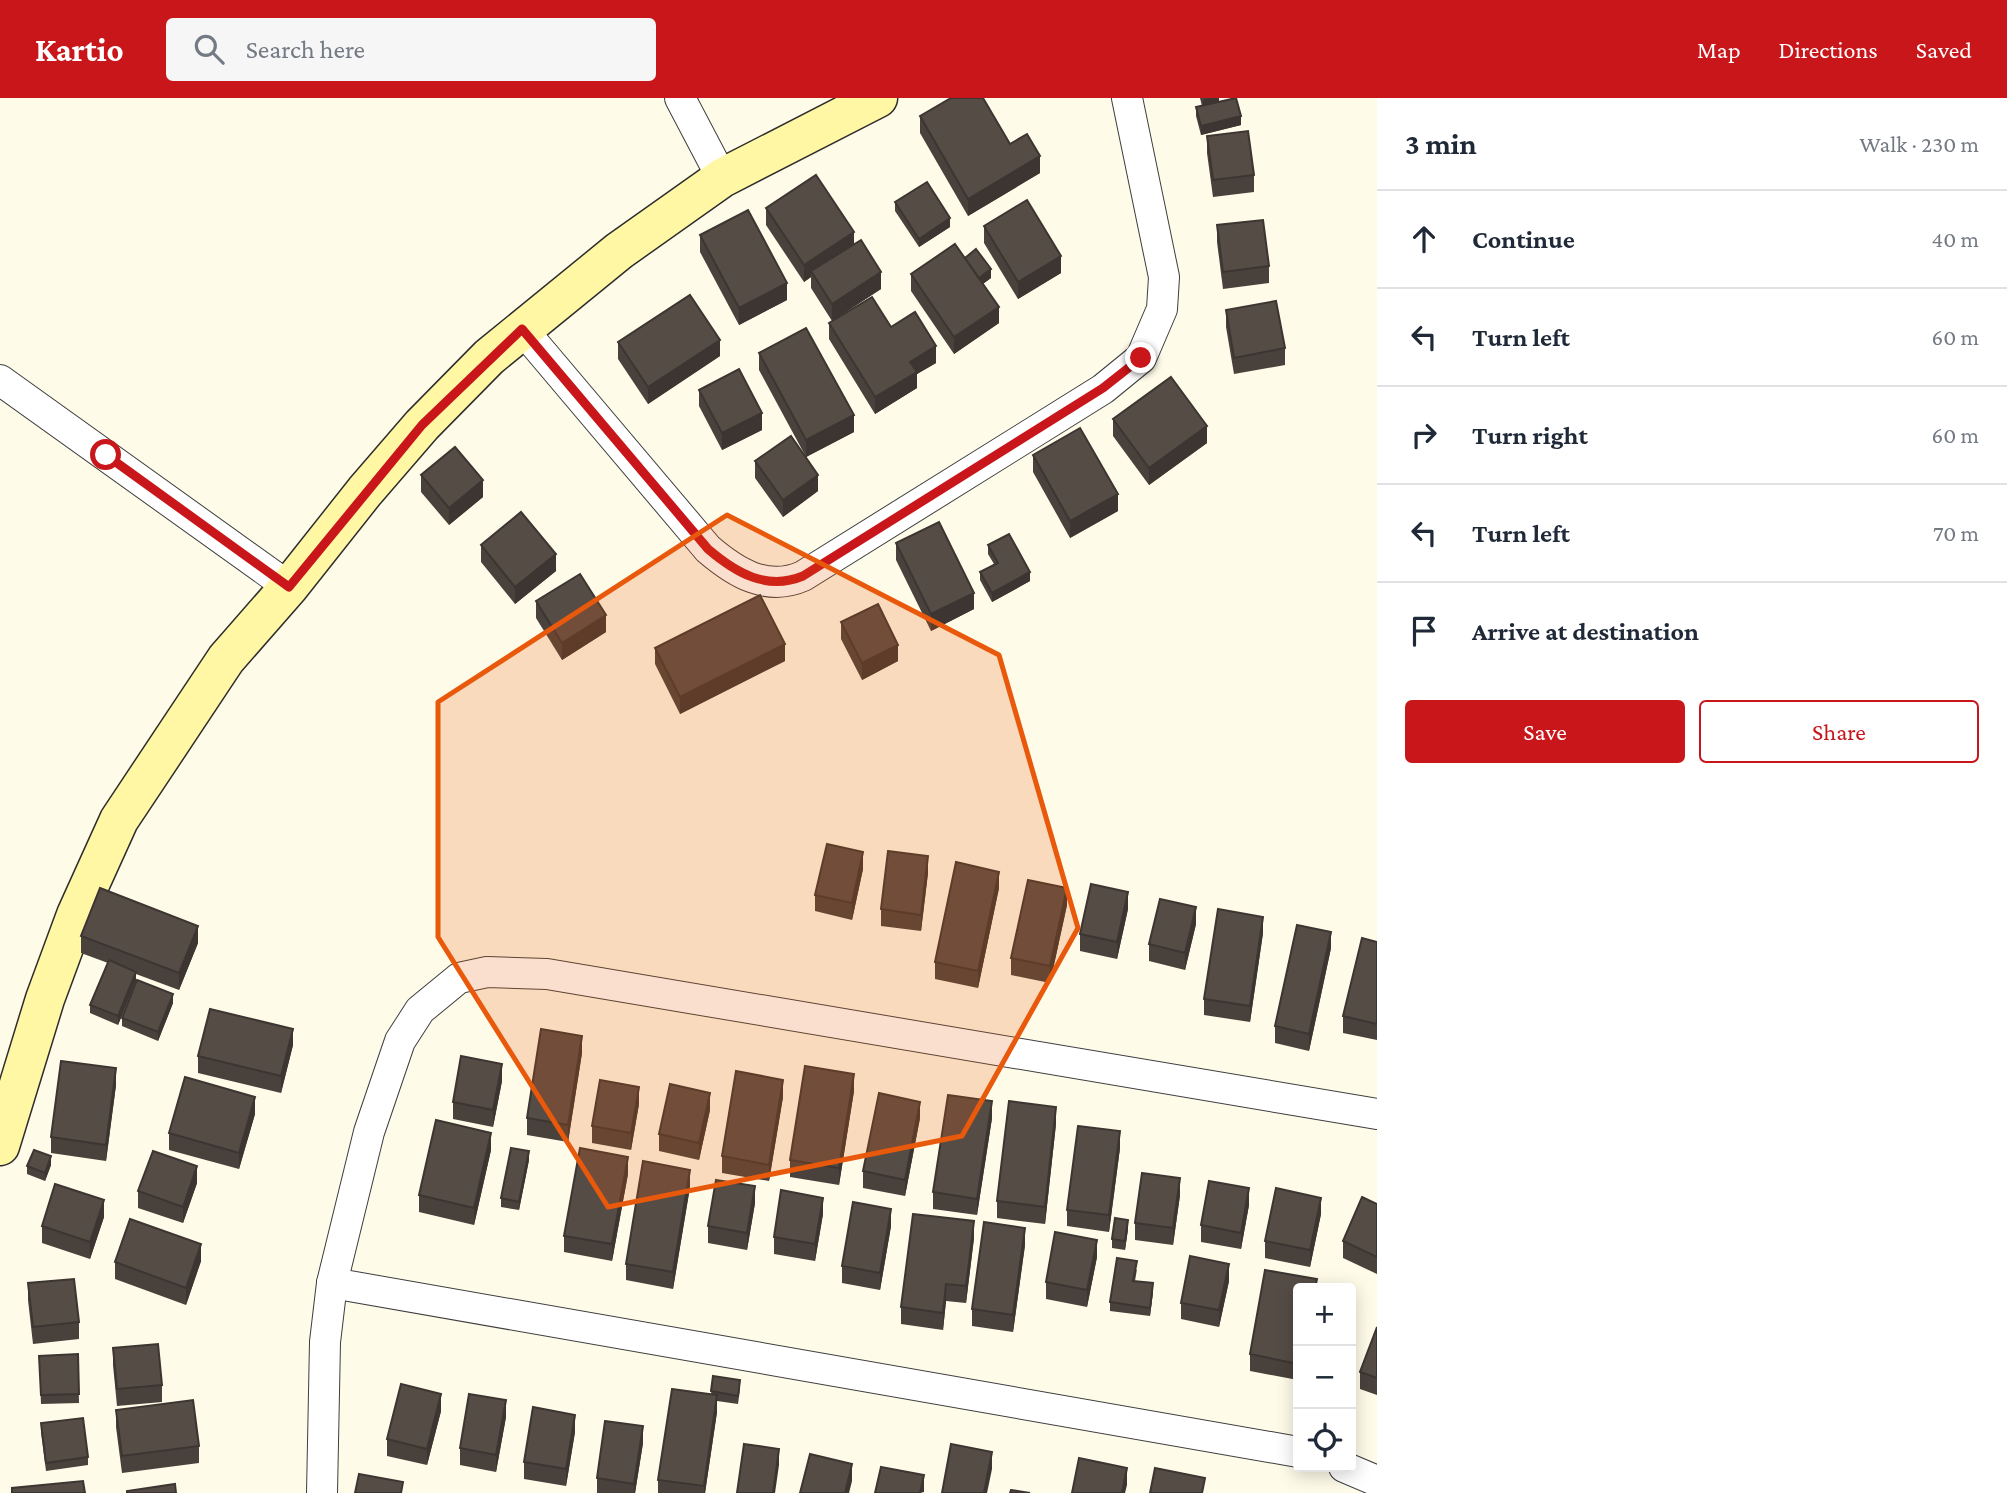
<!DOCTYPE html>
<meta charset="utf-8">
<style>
body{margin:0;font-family:"Crimson Pro",serif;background:#f6f6f7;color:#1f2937}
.controls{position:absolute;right:21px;bottom:21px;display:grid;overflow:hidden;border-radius:7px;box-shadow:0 4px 18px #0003}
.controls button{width:63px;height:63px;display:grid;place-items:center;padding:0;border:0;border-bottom:2px solid #e0e1e3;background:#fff;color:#1f2937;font:35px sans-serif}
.stop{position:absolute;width:21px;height:21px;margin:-16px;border:5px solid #c8161a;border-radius:50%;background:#fff}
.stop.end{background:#c8161a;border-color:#fff;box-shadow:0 2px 7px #0008}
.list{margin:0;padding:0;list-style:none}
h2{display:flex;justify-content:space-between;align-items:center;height:91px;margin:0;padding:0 28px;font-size:30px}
h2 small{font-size:23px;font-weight:400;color:#747a83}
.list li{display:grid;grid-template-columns:46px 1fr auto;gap:21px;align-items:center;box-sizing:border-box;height:98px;padding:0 28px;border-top:2px solid #e0e1e3}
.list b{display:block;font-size:26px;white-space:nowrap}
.list em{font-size:23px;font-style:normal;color:#747a83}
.actions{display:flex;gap:14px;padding:21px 28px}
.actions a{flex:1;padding:16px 0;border:2px solid #c8161a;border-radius:7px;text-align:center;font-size:24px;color:#c8161a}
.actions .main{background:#c8161a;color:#fff}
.icon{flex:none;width:38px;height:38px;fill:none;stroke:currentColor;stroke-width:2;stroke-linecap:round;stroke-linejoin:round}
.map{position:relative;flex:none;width:1377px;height:1395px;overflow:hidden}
header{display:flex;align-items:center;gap:42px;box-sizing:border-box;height:98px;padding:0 35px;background:#c8161a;color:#fff}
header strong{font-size:33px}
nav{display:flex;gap:38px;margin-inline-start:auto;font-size:24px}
.search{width:490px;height:63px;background:#f6f6f7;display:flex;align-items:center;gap:18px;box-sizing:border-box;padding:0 24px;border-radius:7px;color:#747a83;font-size:26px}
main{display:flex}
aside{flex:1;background:#fff}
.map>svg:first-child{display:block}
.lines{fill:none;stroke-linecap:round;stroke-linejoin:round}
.street-casing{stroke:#3e3e3e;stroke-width:32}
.secondary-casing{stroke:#2d2d2d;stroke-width:41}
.street{stroke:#fff;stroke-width:30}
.secondary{stroke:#fff7a4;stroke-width:38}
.wall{fill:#49413c}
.shaded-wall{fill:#3c3531}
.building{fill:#554c46;stroke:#3c3531;stroke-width:2}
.route{stroke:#c8161a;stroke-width:9}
.marked{fill:#e8590c;fill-opacity:0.2;stroke:#e8590c;stroke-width:5;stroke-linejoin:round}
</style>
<header>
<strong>Kartio</strong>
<div class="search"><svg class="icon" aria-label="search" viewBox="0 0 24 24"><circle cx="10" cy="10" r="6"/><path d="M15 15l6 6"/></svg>Search here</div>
<nav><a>Map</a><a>Directions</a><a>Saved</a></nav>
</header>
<main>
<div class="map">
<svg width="1377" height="1395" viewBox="0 0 1377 1395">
<rect width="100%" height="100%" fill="#fffbe9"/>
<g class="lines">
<defs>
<g id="street">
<polyline points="680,0 722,80"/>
<path d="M522 231 708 451C736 475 767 494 803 478L1103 291 1141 260 1162 211 1164 179 1127 0"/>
<polyline points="0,282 289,489"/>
<polyline points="332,1185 1298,1354"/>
<polyline points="1344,1369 1377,1383"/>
<polyline points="322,1395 325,1244 332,1185 369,1034 400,943 420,912 459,880 487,874 547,876 1377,1016"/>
</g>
<polyline id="secondary" points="0,1048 45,901 76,817 119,722 226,561 289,489 365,393 422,327 489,259 619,153 722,80 878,0"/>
</defs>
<use href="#street" class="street-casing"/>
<use href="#secondary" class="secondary-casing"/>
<use href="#street" class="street"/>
<use href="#secondary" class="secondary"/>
</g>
<g class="wall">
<polygon points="1200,0 1219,0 1219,4 1241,27 1201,37 1196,18 1196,9 1202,8"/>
<polygon points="920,18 1010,46 1040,75 968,118 920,35"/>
<polygon points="1207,38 1254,77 1254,94 1213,99 1207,55"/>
<polygon points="895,104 950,129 919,149 895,113"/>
<polygon points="766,110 854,146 881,191 832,223 811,190 811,179 804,184 766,127"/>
<polygon points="1217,127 1269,168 1269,185 1223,191 1217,144"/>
<polygon points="984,128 1061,175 1018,201 984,145"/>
<polygon points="700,137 787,202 739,227 700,154"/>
<polygon points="965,160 991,180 983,186 999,225 954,256 911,193 911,176"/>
<polygon points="1226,212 1285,250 1285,267 1234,276 1226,229"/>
<polygon points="829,225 891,229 936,265 917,276 917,290 875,316 829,241"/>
<polygon points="618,244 720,258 648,306 618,261"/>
<polygon points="759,255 854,334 806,359 759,272"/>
<polygon points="699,292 762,332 722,352 699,308"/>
<polygon points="1113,321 1207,345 1149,387 1113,338"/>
<polygon points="1033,357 1118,413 1070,440 1033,374"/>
<polygon points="755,363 818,393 783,419 755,380"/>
<polygon points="421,377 483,399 449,427 421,394"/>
<polygon points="896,445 974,511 931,533 896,462"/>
<polygon points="481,447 556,473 515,506 481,464"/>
<polygon points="988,447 1030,483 992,504 980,482 980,474 994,466 988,456"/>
<polygon points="536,503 606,534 562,562 536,520"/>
<polygon points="841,524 898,563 862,582 841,541"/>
<polygon points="655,550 785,563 680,616 655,566"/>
<polygon points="863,771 852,822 815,813 815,797"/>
<polygon points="928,775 921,833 881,828 881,811"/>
<polygon points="999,790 978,890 935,881 935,864"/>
<polygon points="1067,807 1050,885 1011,877 1011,860"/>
<polygon points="1128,811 1117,861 1080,853 1080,836"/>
<polygon points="1196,826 1185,872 1149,863 1149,846"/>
<polygon points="1263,835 1250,924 1204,917 1204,901"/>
<polygon points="81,838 198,845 179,892 136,876 136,883 118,927 90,915 90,907 108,865 81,855"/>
<polygon points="1377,844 1377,942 1343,935 1343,918"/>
<polygon points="1331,850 1309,953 1275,945 1275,928"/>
<polygon points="173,905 158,943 122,928 122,920"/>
<polygon points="293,947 281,995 198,975 198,958"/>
<polygon points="582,955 568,1044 527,1037 527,1020"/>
<polygon points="502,983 493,1029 453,1021 453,1004"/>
<polygon points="116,987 106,1063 51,1055 51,1039"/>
<polygon points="854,993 839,1087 790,1079 790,1062"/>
<polygon points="783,999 769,1083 722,1075 722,1058"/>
<polygon points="639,1006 631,1052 592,1045 592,1028"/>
<polygon points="710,1012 699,1062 659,1053 659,1036"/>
<polygon points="255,1016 239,1071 169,1052 169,1035"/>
<polygon points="920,1020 905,1098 863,1090 863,1073"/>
<polygon points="992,1020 977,1117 933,1111 933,1094"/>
<polygon points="1056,1026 1045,1126 997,1120 997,1103"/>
<polygon points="1120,1050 1109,1134 1067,1128 1067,1112"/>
<polygon points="491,1052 474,1127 419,1114 419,1097"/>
<polygon points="529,1062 519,1112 501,1109 501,1100"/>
<polygon points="51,1067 45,1083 27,1076 27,1068"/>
<polygon points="628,1076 612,1163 564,1154 564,1138"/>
<polygon points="197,1085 183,1125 138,1110 138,1093"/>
<polygon points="690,1089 673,1191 626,1182 626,1166"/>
<polygon points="1180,1097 1173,1147 1135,1142 1135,1125"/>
<polygon points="755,1105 747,1152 708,1145 708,1128"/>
<polygon points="1377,1106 1377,1176 1343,1160 1343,1143"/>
<polygon points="1249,1107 1241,1151 1201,1144 1201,1127"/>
<polygon points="823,1116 815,1163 774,1156 774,1139"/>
<polygon points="1321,1116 1310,1169 1265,1160 1265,1143"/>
<polygon points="104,1119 90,1161 42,1145 42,1128"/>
<polygon points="891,1128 880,1192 842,1185 842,1168"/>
<polygon points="1128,1131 1125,1152 1112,1150 1112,1141"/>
<polygon points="974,1140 966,1205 946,1203 943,1232 901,1226 901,1209"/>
<polygon points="1025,1147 1013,1234 972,1228 972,1211"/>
<polygon points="1097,1159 1087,1209 1046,1201 1046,1184"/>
<polygon points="201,1163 186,1207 115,1181 115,1164"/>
<polygon points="1137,1171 1135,1183 1153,1194 1150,1218 1110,1213 1110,1204"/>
<polygon points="1265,1172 1317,1181 1317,1190 1298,1190 1298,1282 1250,1273 1250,1256"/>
<polygon points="1229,1183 1219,1229 1181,1221 1181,1205"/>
<polygon points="28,1185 79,1224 79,1241 33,1246 28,1202"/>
<polygon points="1377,1229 1377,1297 1360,1291 1360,1274"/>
<polygon points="113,1250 162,1287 162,1304 117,1308 113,1267"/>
<polygon points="78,1256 79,1305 41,1306 39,1258"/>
<polygon points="713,1278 740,1291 738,1306 717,1303 717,1314 705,1395 658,1395 658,1382 711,1296"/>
<polygon points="116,1312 199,1348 199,1365 122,1375 116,1329"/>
<polygon points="441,1313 427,1367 387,1358 387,1341"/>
<polygon points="506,1319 496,1374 460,1367 460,1350"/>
<polygon points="41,1325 88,1359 88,1367 46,1373 41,1334"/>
<polygon points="575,1334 566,1388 524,1381 524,1364"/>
<polygon points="643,1345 635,1395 597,1395 597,1380"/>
</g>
<g class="shaded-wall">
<polygon points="1209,0 1219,0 1219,6 1203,10 1203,2"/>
<polygon points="1241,18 1241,27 1201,37 1201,28"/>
<polygon points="1040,58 1040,75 968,118 968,101"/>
<polygon points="950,120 950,129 919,149 919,141"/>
<polygon points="854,134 854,150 811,173 811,179 804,184 804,167"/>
<polygon points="1061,158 1061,175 1018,201 1018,184"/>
<polygon points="991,171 991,180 977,190 977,182"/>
<polygon points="881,174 881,191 832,223 832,206"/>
<polygon points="787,185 787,202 739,227 739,210"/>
<polygon points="999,209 999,225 954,256 954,239"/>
<polygon points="720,242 720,258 648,306 648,289"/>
<polygon points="936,248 936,265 917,276 917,290 875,316 875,299 910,264"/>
<polygon points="762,315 762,332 722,352 722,335"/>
<polygon points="854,317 854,334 806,359 806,342"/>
<polygon points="1207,328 1207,345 1149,387 1149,370"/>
<polygon points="818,377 818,393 783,419 783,402"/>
<polygon points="483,382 483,399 449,427 449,410"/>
<polygon points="1118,396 1118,413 1070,440 1070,423"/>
<polygon points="556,456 556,473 515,506 515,489"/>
<polygon points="1030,474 1030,483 992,504 992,495"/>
<polygon points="974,495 974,511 931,533 931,516"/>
<polygon points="606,517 606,534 562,562 562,545"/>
<polygon points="785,546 785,563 680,616 680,599"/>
<polygon points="898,547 898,563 862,582 862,565"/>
<polygon points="863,754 863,771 852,822 852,805"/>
<polygon points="928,758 928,775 921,833 921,817"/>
<polygon points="999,774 999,790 978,890 978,873"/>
<polygon points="1067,790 1067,807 1050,885 1050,868"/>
<polygon points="1128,794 1128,811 1117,861 1117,844"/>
<polygon points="1196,809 1196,826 1185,872 1185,855"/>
<polygon points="1263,819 1263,835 1250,924 1250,908"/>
<polygon points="198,828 198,845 179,892 179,875"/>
<polygon points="1331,834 1331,850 1309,953 1309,936"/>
<polygon points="136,874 136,883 118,927 118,918"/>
<polygon points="173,896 173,905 158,943 158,934"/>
<polygon points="293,931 293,947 281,995 281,978"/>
<polygon points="582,938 582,955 568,1044 568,1027"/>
<polygon points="502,966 502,983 493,1029 493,1012"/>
<polygon points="116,970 116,987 106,1063 106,1047"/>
<polygon points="854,976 854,993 839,1087 839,1070"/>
<polygon points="783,982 783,999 769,1083 769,1067"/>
<polygon points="639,989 639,1006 631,1052 631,1035"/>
<polygon points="710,995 710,1012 699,1062 699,1045"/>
<polygon points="255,999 255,1016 239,1071 239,1055"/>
<polygon points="992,1003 992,1020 977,1117 977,1101"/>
<polygon points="920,1004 920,1020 905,1098 905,1082"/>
<polygon points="1056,1009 1056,1026 1045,1126 1045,1109"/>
<polygon points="1120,1033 1120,1050 1109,1134 1109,1117"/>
<polygon points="491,1035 491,1052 474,1127 474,1110"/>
<polygon points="529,1053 529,1062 519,1112 519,1104"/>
<polygon points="51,1058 51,1067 45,1083 45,1075"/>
<polygon points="628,1059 628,1076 612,1163 612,1146"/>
<polygon points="197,1068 197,1085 183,1125 183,1109"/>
<polygon points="690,1072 690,1089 673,1191 673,1174"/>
<polygon points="1180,1080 1180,1097 1173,1147 1173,1130"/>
<polygon points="755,1088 755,1105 747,1152 747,1135"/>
<polygon points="1249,1090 1249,1107 1241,1151 1241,1135"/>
<polygon points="823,1100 823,1116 815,1163 815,1146"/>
<polygon points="1321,1100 1321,1116 1310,1169 1310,1152"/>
<polygon points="104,1102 104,1119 90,1161 90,1144"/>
<polygon points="891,1111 891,1128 880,1192 880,1175"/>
<polygon points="1128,1122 1128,1131 1125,1152 1125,1143"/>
<polygon points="974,1123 974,1140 966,1205 966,1188"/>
<polygon points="1025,1130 1025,1147 1013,1234 1013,1217"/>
<polygon points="1097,1142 1097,1159 1087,1209 1087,1192"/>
<polygon points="201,1146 201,1163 186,1207 186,1190"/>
<polygon points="1229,1166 1229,1183 1219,1229 1219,1212"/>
<polygon points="1153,1185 1153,1194 1150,1218 1150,1210"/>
<polygon points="946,1186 946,1203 943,1232 943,1215"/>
<polygon points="441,1296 441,1313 427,1367 427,1351"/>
<polygon points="717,1297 717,1314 705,1395 704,1395 704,1388"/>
<polygon points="506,1302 506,1319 496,1374 496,1357"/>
<polygon points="575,1317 575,1334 566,1388 566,1371"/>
<polygon points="643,1328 643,1345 635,1395 634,1395 634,1386"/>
<polygon points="779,1351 779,1367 775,1395 773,1395"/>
<polygon points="992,1354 992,1371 987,1395 984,1395"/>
<polygon points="852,1366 852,1383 849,1395 845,1395"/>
<polygon points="1127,1370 1127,1387 1125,1395 1122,1395"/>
<polygon points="924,1377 924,1394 920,1395"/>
</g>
<g class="building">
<polygon points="951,0 983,0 1010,46 1027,36 1040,58 968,101 920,18"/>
<polygon points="1236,0 1241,18 1201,28 1196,9"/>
<polygon points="1248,33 1254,77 1213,82 1207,38"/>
<polygon points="816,77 854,134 804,167 766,110"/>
<polygon points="927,84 950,120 919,141 895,104"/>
<polygon points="1027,102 1061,158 1018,184 984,128"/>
<polygon points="748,112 787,185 739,210 700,137"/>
<polygon points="1263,122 1269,168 1223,174 1217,127"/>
<polygon points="861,142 881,174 832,206 811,173"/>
<polygon points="955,146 999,209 954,239 911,176"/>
<polygon points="976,151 991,171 979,180 965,160"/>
<polygon points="690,197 720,242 648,289 618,244"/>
<polygon points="872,199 891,229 915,214 936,248 910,264 917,274 875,299 829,225"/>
<polygon points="1276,203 1285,250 1234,260 1226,212"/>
<polygon points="806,230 854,317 806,342 759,255"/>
<polygon points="739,271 762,315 722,335 699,292"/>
<polygon points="1171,279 1207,328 1149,370 1113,321"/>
<polygon points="1080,330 1118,396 1070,423 1033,357"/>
<polygon points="791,338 818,377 783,402 755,363"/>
<polygon points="455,349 483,382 449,410 421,377"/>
<polygon points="521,414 556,456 515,489 481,447"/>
<polygon points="939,424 974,495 931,516 896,445"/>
<polygon points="1009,436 1030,474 992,495 980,474 998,465 988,447"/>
<polygon points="580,476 606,517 562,545 536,503"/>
<polygon points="760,497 785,546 680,599 655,550"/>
<polygon points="878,506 898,547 862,565 841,524"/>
<polygon points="827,746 863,754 852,805 815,797"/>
<polygon points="888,753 928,758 921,817 881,811"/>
<polygon points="956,764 999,774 978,873 935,864"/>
<polygon points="1028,782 1067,790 1050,868 1011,860"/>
<polygon points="1091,786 1128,794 1117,844 1080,836"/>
<polygon points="100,790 198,828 179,875 81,838"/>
<polygon points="1160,801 1196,809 1185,855 1149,846"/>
<polygon points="1218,811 1263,819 1250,908 1204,901"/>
<polygon points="1297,827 1331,834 1309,936 1275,928"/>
<polygon points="1362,840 1377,844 1377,926 1343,918"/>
<polygon points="109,862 136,874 118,918 90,907"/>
<polygon points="137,882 173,896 158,934 122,920"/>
<polygon points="210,911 293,931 281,978 198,958"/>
<polygon points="541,931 582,938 568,1027 527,1020"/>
<polygon points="461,958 502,966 493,1012 453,1004"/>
<polygon points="61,963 116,970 106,1047 51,1039"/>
<polygon points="805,968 854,976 839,1070 790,1062"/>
<polygon points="736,973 783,982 769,1067 722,1058"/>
<polygon points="185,979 255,999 239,1055 169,1035"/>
<polygon points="600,982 639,989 631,1035 592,1028"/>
<polygon points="670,986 710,995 699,1045 659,1036"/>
<polygon points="879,995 920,1004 905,1082 863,1073"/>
<polygon points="948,997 992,1003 977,1101 933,1094"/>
<polygon points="1009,1003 1056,1009 1045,1109 997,1103"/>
<polygon points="436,1022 491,1035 474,1110 419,1097"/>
<polygon points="1078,1028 1120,1033 1109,1117 1067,1112"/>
<polygon points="511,1050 529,1053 519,1104 501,1100"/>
<polygon points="580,1050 628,1059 612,1146 564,1138"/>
<polygon points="34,1052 51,1058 45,1075 27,1068"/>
<polygon points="153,1053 197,1068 183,1109 138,1093"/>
<polygon points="643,1063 690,1072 673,1174 626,1166"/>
<polygon points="1142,1075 1180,1080 1173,1130 1135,1125"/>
<polygon points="716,1082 755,1088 747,1135 708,1128"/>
<polygon points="1209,1083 1249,1090 1241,1135 1201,1127"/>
<polygon points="55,1086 104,1102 90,1144 42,1128"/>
<polygon points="1276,1090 1321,1100 1310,1152 1265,1143"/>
<polygon points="781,1092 823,1100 815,1146 774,1139"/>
<polygon points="1362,1099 1377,1106 1377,1159 1343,1143"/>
<polygon points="853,1104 891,1111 880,1175 842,1168"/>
<polygon points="913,1116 974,1123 966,1188 946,1186 943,1215 901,1209"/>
<polygon points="1115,1120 1128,1122 1125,1143 1112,1141"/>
<polygon points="130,1121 201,1146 186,1190 115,1164"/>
<polygon points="984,1124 1025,1130 1013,1217 972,1211"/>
<polygon points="1055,1134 1097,1142 1087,1192 1046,1184"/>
<polygon points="1190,1158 1229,1166 1219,1212 1181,1205"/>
<polygon points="1117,1160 1137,1163 1133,1183 1153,1185 1150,1210 1110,1204"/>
<polygon points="1265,1172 1317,1181 1315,1190 1298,1190 1298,1266 1250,1256"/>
<polygon points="74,1181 79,1224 33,1229 28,1185"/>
<polygon points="1377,1229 1377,1280 1360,1274"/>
<polygon points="158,1246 162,1287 117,1291 113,1250"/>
<polygon points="78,1256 79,1296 41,1297 39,1258"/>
<polygon points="713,1278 740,1282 738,1298 711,1293"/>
<polygon points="401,1286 441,1296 427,1351 387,1341"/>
<polygon points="672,1291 717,1297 704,1388 658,1382"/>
<polygon points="469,1296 506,1302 496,1357 460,1350"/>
<polygon points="193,1302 199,1348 122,1358 116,1312"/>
<polygon points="533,1309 575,1317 566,1371 524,1364"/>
<polygon points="83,1320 88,1359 46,1365 41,1325"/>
<polygon points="605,1323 643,1328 634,1386 597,1380"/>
<polygon points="744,1346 779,1351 773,1395 737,1395"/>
<polygon points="951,1346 992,1354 984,1395 942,1395"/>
<polygon points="810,1356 852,1366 845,1395 800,1395"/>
<polygon points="1079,1360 1127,1370 1122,1395 1072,1395"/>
<polygon points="881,1369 924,1377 920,1395 875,1395"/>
<polygon points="1155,1370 1205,1380 1202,1395 1150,1395"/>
<polygon points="359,1376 403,1384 401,1395 355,1395"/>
<polygon points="83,1383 85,1395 12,1395 12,1390"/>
<polygon points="175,1386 176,1395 127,1395 127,1393"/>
<polygon points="1011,1392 1030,1395 1010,1395"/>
</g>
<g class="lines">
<path class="route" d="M106 357 289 489 422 327 522 231 708 451C736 475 767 493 803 478L1103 290 1141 260"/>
</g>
<path class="marked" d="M727 417 999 557 1078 830 962 1038 608 1109 438 839V604Z"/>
</svg>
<div class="controls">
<button>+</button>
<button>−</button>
<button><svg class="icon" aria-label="locate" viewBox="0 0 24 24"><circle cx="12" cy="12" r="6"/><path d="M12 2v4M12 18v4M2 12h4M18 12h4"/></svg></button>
</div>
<div class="stop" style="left:106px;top:357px"></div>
<div class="stop end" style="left:1141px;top:260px"></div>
</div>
<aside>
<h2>3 min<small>Walk · 230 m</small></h2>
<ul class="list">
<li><svg class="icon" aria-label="ahead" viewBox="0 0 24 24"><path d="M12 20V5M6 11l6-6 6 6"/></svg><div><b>Continue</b></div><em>40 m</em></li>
<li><svg class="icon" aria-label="left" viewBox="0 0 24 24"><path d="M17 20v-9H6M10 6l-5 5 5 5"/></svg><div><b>Turn left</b></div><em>60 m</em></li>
<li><svg class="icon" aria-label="right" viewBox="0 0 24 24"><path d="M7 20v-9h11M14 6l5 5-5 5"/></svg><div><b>Turn right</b></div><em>60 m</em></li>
<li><svg class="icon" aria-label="left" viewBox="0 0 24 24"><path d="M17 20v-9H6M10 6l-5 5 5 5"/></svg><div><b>Turn left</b></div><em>70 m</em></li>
<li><svg class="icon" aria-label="arrive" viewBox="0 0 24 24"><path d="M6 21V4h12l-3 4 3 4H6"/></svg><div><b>Arrive at destination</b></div></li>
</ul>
<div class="actions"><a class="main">Save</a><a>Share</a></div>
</aside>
</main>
